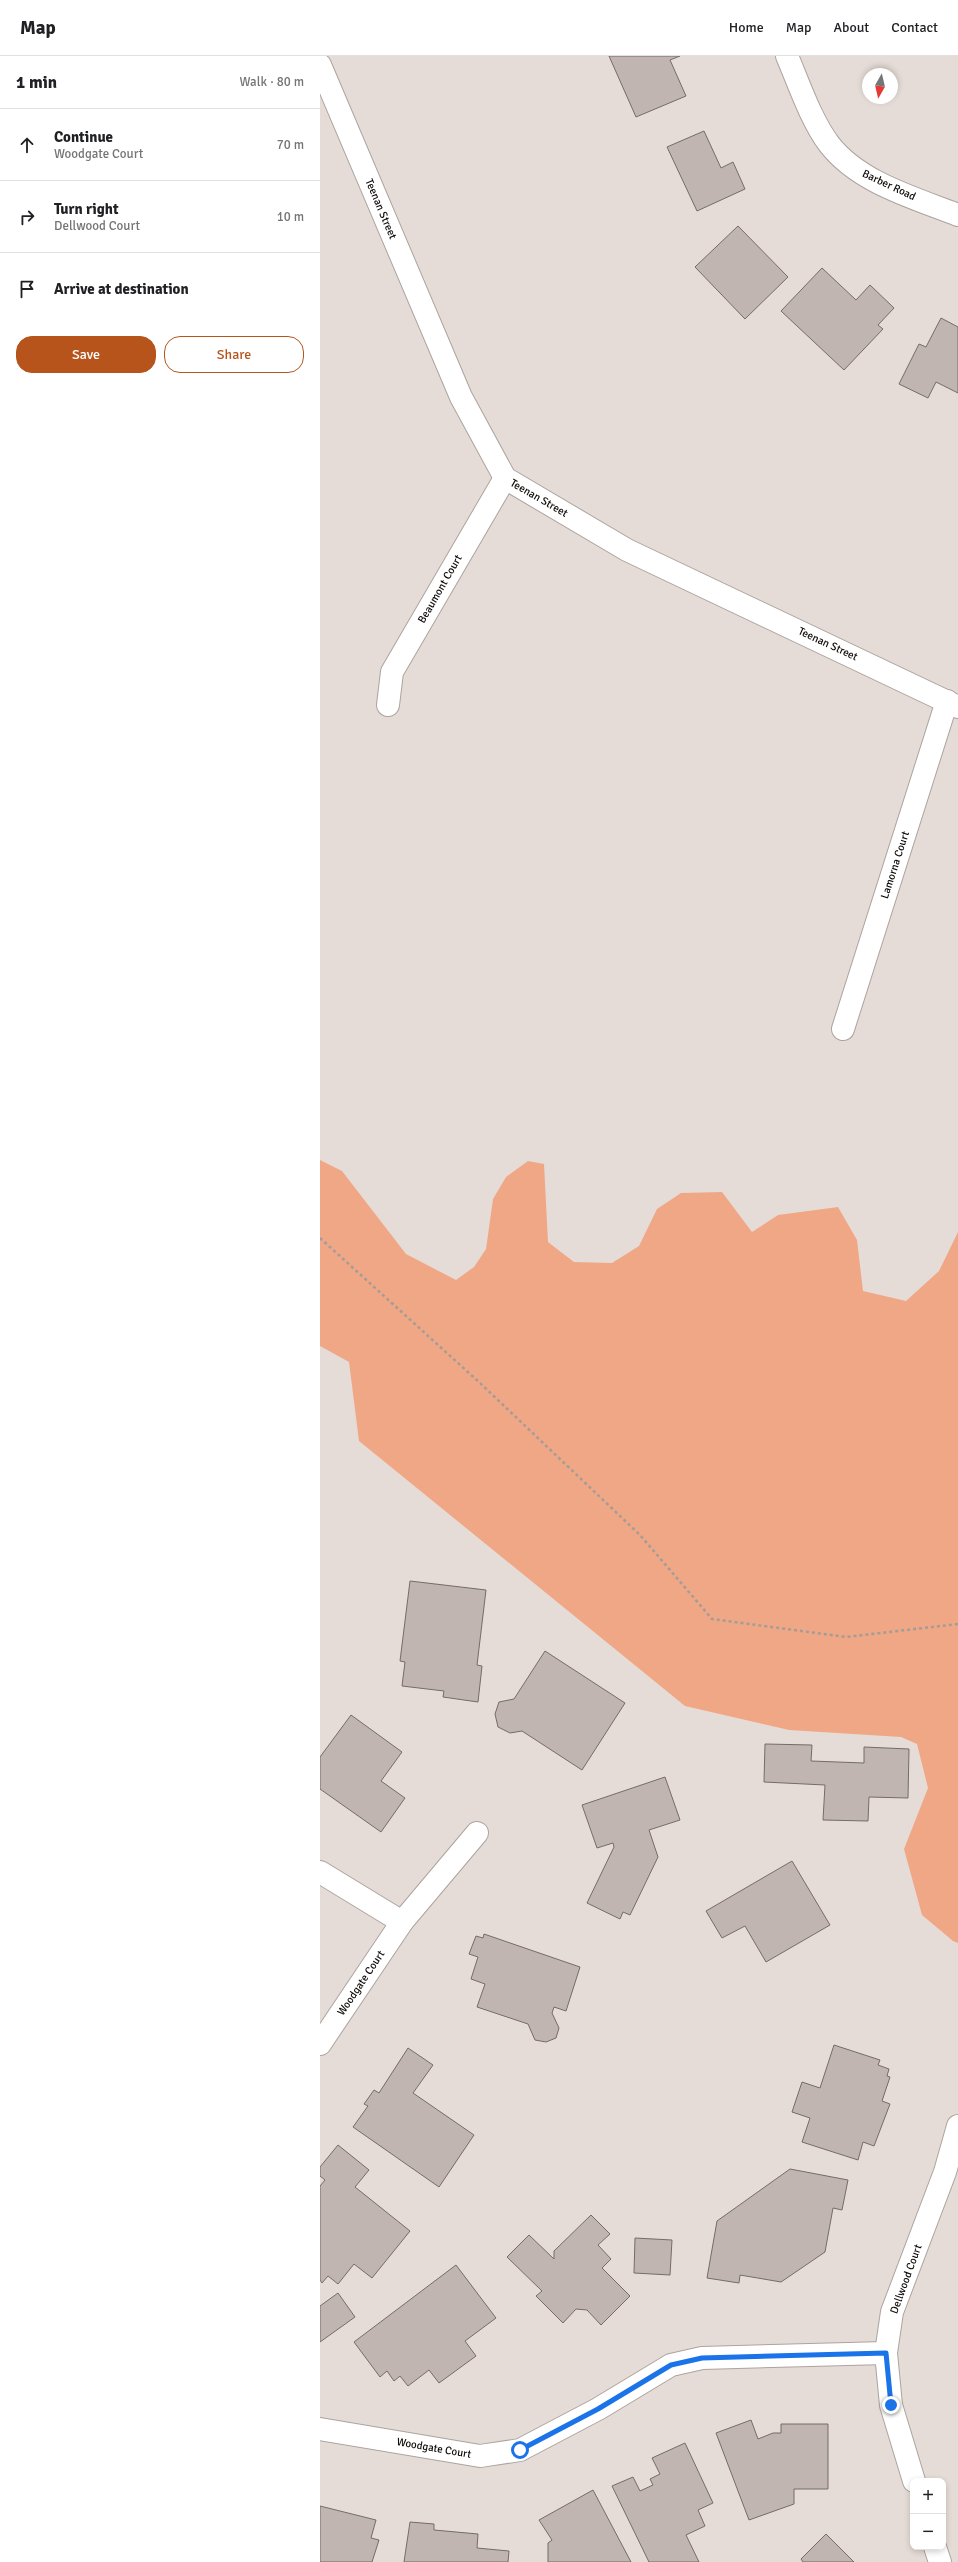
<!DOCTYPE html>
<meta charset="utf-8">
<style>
body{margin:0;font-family:Signika,sans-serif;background:#f6f6f6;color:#202124}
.controls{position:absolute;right:12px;bottom:12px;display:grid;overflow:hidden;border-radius:8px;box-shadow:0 2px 6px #0003}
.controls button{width:36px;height:36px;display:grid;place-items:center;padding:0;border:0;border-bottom:1px solid #e0e0e0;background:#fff;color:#202124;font:20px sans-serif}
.compass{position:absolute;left:542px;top:12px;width:36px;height:36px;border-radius:50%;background:#fff;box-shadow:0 2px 6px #0003;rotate:188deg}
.stop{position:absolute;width:12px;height:12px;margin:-9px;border:3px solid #1a73e8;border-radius:50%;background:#fff}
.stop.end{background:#1a73e8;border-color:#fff;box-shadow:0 1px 4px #0008}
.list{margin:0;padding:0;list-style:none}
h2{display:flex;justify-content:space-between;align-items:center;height:52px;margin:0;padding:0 16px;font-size:17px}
h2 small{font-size:13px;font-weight:400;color:#757577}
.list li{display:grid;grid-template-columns:26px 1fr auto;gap:12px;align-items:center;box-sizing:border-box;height:72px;padding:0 16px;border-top:1px solid #e0e0e0}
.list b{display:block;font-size:15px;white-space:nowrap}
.list p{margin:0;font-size:13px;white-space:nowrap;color:#757577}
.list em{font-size:13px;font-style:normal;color:#757577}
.actions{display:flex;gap:8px;padding:12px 16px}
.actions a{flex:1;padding:9px 0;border:1px solid #b7541c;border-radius:16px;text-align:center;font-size:14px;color:#b7541c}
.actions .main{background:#b7541c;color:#fff}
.icon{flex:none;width:22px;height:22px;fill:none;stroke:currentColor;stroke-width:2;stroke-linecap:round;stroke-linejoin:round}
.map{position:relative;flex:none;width:638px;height:2506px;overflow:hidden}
header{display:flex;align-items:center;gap:24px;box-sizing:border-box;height:56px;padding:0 20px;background:#fff;border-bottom:1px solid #e0e0e0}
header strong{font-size:19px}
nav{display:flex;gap:22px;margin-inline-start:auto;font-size:14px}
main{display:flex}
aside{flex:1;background:#fff}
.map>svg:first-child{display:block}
.green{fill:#f0a785}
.building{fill:#c0b5b1;stroke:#756c67}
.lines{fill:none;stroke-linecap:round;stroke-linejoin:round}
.minor-casing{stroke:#ada39f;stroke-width:24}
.path{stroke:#a49c98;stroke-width:2.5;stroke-dasharray:3 3;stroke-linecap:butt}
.minor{stroke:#fff;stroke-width:22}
.route{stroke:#1a73e8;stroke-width:5}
.labels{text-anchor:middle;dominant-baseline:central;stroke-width:3;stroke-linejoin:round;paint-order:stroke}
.street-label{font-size:11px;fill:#0e0b09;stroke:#fff}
</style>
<header>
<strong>Map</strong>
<nav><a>Home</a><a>Map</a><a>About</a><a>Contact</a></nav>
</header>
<main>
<aside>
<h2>1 min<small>Walk · 80 m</small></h2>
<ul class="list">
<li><svg class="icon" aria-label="ahead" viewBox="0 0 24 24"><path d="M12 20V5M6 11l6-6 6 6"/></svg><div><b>Continue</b><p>Woodgate Court</p></div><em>70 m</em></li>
<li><svg class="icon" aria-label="right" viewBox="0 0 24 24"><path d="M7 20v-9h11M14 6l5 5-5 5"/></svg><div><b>Turn right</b><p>Dellwood Court</p></div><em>10 m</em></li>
<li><svg class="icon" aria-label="arrive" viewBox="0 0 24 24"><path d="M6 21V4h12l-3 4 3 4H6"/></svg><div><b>Arrive at destination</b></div></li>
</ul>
<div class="actions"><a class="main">Save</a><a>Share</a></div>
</aside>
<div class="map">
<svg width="638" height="2506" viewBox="0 0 638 2506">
<rect width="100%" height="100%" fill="#e6dcd7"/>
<polygon class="green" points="0,1104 22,1115 86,1198 136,1224 154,1211 166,1193 173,1143 186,1121 208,1105 224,1108 228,1186 254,1206 292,1207 319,1190 337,1153 361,1137 402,1136 432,1176 458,1159 518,1151 537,1184 543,1235 586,1245 619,1215 638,1176 638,1887 633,1885 602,1859 584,1793 608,1732 597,1688 581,1681 469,1674 365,1650 39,1385 29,1306 0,1290"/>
<g class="building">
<polygon points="289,0 360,0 350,4 366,40 316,61"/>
<polygon points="384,75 401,112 413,106 425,133 377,155 347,91"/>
<polygon points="418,170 468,221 425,263 375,211"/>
<polygon points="502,212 536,244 550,229 574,252 558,269 563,273 524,314 461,255"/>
<polygon points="621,262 638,271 638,337 616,326 608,342 579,328 599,288 606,291"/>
<polygon points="90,1525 166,1534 157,1609 162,1610 158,1646 123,1641 124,1635 82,1630 85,1606 80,1605"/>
<polygon points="225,1595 305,1647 262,1714 202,1675 190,1677 178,1671 175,1658 179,1646 194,1643"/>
<polygon points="31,1659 82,1696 61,1725 85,1742 61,1776 0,1733 0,1701"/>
<polygon points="445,1688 492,1689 491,1705 544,1707 544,1691 589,1693 588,1742 549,1741 548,1765 503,1764 505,1729 444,1726"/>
<polygon points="345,1721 360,1764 329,1774 338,1801 310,1859 303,1856 300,1863 267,1847 294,1791 293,1787 277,1792 262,1749"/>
<polygon points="472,1805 510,1869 446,1906 425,1870 402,1882 386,1855"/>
<polygon points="164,1878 260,1911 246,1955 234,1951 232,1957 239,1972 236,1982 226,1986 215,1984 208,1968 157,1951 165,1928 151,1923 158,1901 149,1898 156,1880 163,1882"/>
<polygon points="514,1989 560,2004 558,2009 569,2013 567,2020 570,2021 562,2045 570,2048 554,2090 543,2086 538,2104 482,2086 490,2062 472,2056 482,2026 500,2032"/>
<polygon points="88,1992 113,2009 93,2037 154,2079 119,2131 33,2071 48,2050 44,2048 54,2034 59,2037"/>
<polygon points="18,2089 49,2114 35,2131 90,2175 52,2222 34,2208 18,2228 8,2220 2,2227 0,2224 0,2130 5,2124 0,2120 0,2111"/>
<polygon points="470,2113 528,2124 522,2154 513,2152 505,2196 461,2226 420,2219 419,2227 387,2222 397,2165"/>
<polygon points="271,2159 290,2178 278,2189 291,2203 282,2212 310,2240 281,2269 267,2254 256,2253 243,2267 216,2240 222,2235 187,2201 209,2179 234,2203 234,2195"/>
<polygon points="315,2182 352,2184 350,2219 314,2217"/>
<polygon points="136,2209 176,2262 145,2285 156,2300 119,2327 109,2314 88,2330 80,2320 74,2325 67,2315 60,2321 34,2286"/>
<polygon points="18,2237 35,2261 0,2286 0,2250"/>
<polygon points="431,2364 438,2383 453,2377 461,2377 461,2368 508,2368 508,2433 474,2433 474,2448 429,2464 396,2377"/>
<polygon points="365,2387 393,2447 378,2454 385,2470 366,2479 379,2506 329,2506 292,2430 313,2421 320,2435 333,2429 330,2423 340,2418 332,2402"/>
<polygon points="273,2434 311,2506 228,2506 228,2487 232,2484 219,2464"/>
<polygon points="0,2450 56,2464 51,2482 59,2484 52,2506 0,2506"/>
<polygon points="90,2466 114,2468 114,2474 158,2478 157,2492 189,2495 188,2506 84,2506"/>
<polygon points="506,2478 534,2506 483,2506 481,2503"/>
</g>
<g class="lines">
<defs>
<g id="minor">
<path d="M467 0C479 28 491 64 509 88 539 127 595 142 638 159"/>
<polyline points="0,9 141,341 185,422 307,494 638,651"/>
<polyline points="68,649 72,616 185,422"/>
<polyline points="523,973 627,645"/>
<polyline points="0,1816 82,1866"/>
<polyline points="0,1988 82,1866 157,1777"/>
<polyline points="0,2373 160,2400 200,2394 278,2353 351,2309 382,2302 566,2297"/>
<polyline points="594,2425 571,2349 566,2297 572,2256 625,2116 638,2070"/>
<polyline points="615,2491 620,2506"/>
</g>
</defs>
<use href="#minor" class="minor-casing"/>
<polyline class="path" points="0,1182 160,1327 320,1479 392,1563 526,1581 638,1568"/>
<use href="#minor" class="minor"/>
</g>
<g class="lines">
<polyline class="route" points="200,2394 278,2353 351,2309 382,2302 566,2297 571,2349"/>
</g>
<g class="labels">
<g class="street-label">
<text transform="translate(569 129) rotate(25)">Barber Road</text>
<text transform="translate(61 153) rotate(67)">Teenan Street</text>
<text transform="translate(219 442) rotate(30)">Teenan Street</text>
<text transform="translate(120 533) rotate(-60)">Beaumont Court</text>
<text transform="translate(508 588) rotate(25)">Teenan Street</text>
<text transform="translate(575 809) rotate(-72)">Lamorna Court</text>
<text transform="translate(41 1927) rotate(-56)">Woodgate Court</text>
<text transform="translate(586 2223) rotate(-70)">Dellwood Court</text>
<text transform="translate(114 2392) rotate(10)">Woodgate Court</text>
</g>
</g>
</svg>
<div class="controls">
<button>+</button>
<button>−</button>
</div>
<svg class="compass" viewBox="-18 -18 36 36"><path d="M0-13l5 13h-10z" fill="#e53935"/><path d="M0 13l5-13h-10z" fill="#757577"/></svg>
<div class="stop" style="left:200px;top:2394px"></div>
<div class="stop end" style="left:571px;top:2349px"></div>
</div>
</main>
